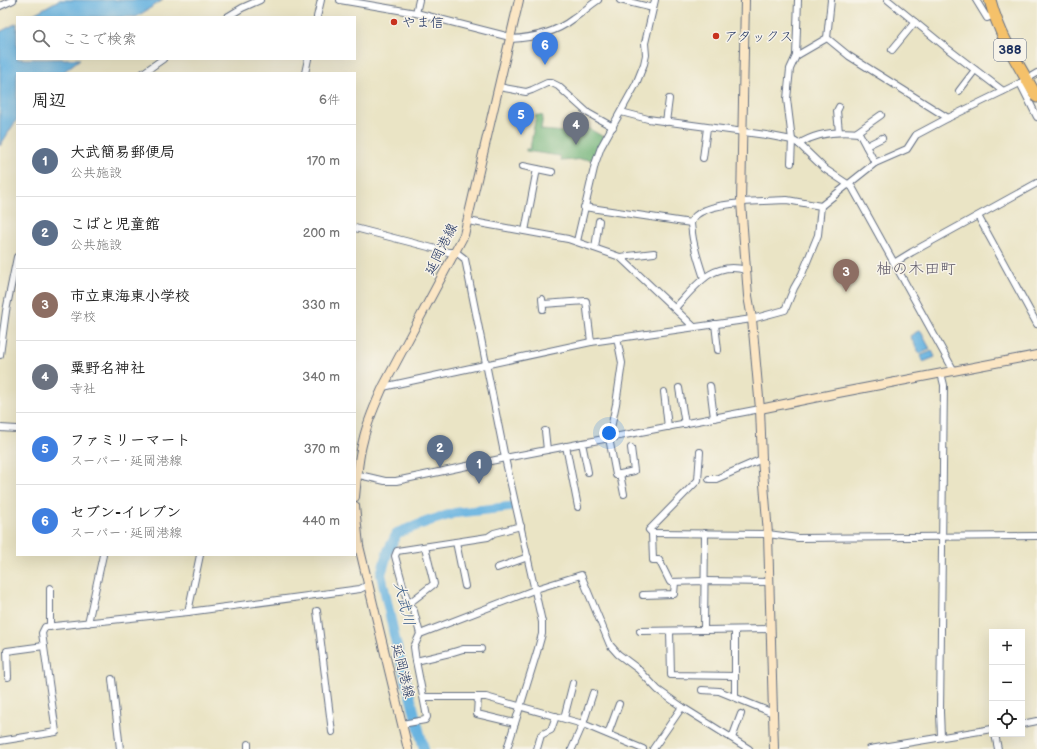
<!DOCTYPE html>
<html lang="ja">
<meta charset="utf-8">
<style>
body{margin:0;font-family:"Balsamiq Sans","Klee One",sans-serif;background:#f6f6f6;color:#222}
.controls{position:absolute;right:12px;bottom:12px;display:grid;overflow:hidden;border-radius:0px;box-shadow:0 4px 16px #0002}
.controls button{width:36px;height:36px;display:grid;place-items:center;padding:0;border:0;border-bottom:1px solid #e0e0e0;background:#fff;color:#222;font:20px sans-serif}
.you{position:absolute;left:609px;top:433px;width:14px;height:14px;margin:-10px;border:3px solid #fff;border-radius:50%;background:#1a73e8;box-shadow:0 0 0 6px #1a73e833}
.badge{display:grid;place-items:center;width:26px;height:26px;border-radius:50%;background:#0f766e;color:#fff;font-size:13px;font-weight:700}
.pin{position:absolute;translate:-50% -33px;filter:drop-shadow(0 1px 2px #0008)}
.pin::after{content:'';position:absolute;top:21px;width:14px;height:12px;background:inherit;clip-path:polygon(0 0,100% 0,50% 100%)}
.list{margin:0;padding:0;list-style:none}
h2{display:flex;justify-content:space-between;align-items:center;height:52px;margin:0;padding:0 16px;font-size:17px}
h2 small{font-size:13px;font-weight:400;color:#767676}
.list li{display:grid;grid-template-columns:26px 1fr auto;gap:12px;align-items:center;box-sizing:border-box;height:72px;padding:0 16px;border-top:1px solid #e0e0e0}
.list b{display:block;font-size:15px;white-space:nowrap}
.list p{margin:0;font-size:13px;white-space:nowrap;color:#767676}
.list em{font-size:13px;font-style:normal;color:#767676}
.icon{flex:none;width:22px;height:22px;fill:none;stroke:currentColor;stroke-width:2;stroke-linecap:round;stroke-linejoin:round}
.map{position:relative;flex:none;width:1037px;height:749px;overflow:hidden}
.search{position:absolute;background:#fff;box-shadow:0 4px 16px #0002;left:16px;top:16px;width:340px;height:44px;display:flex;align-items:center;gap:10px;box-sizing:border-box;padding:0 14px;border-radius:0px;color:#767676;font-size:15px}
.panel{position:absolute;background:#fff;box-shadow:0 4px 16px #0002;left:16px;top:72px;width:340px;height:484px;border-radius:0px}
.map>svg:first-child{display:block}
.forest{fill:#6db174;stroke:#447069}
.water{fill:#67b3e0;stroke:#41719f}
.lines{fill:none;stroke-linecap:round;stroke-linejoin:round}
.river{stroke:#67b3e0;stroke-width:10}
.street-casing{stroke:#636e82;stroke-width:8}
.secondary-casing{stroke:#636e82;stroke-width:10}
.highway-casing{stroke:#636e82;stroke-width:13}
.street{stroke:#fff;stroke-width:6}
.secondary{stroke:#fbe6c4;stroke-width:8}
.highway{stroke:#f5c16b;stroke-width:11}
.poi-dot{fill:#c8321e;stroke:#f7f3e8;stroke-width:1.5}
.labels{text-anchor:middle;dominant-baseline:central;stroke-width:3;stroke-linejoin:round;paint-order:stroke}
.shield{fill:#f7f3e8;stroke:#5d6a87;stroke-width:1}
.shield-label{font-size:13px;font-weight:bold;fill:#1b2f5e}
.poi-label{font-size:14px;fill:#1b2f5e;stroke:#f7f3e8;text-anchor:start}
.street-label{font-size:14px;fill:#1b2f5e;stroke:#f7f3e8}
.water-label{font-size:15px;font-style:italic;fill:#325785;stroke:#f7f3e8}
.quarter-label{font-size:16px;fill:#605b6a;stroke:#f7f3e8}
</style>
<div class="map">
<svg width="1037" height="749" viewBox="0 0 1037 749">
<rect width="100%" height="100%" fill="#f7f3e8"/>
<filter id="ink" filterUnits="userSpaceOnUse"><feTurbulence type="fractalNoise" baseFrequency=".025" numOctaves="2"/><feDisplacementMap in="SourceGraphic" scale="8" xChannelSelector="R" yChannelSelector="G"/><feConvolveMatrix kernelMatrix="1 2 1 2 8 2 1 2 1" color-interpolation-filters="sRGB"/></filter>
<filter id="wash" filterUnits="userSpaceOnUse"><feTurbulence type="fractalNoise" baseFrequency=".012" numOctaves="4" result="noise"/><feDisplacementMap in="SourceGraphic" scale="16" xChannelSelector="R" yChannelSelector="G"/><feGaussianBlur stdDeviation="0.9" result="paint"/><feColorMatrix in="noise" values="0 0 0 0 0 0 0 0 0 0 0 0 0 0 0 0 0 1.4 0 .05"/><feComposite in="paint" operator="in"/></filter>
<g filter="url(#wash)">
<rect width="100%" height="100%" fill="#eae4c5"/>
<polygon class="forest" points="536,115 543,116 541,130 566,132 568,126 574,128 578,122 605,138 594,160 585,159 561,161 560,156 526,151 526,149 530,149"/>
<g class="water">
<polygon points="59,0 163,0 136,17 28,17"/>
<polygon points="17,23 17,59 80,59 62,73 17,73 17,119 0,146 0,32"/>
<polygon points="920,330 930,349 920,354 910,336"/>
<polygon points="932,351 935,357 923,362 920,356"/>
</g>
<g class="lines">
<polyline class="river" points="424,749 395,639 381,574 388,551 397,533 429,521 455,513 509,507"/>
</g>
</g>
<g filter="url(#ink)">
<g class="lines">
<defs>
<g id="street">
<polyline points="340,0 416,13 510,37"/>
<polyline points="620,0 653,8"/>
<polyline points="888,0 948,49 1003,91"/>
<polyline points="976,0 987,18 994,15"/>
<polyline points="0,6 13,0"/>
<polyline points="416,13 419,0"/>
<polyline points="227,17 242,8 260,0"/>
<polyline points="317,17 321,0"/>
<polyline points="827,38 849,56 948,118"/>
<path d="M510 39C532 38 555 33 573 19 582 13 589 6 598 0"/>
<polyline points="892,50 915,22"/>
<polyline points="796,56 798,0"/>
<polyline points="143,73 163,59"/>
<polyline points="305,73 308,59"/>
<polyline points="1020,83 1037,117"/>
<polyline points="499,87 526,92 532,90 547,83 552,83 558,86 588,113 613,127"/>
<polyline points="959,91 975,70"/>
<polyline points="839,107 837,111 839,132"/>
<polyline points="621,112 648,119 766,135 792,140 799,144 825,169 852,187 954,371"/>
<polyline points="666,122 669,99"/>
<polyline points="857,132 881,115"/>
<path d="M799 144C816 133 839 131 859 133L875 163"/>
<polyline points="866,146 882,138"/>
<polyline points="703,158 707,128"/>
<polyline points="791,163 792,140 787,99 790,69 796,56 827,38 831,0"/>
<polyline points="523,166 552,172"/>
<polyline points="741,202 787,200 821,206"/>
<polyline points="584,207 691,223"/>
<polyline points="978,216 1037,324"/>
<polyline points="468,221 568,239 620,257 694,327"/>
<polyline points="355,228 448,252 456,252 465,259 505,458 542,622 542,634 537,652 507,749"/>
<polyline points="525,231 537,169"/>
<polyline points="577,241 595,164 601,147 636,84 644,64 646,55 645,43 655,0"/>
<polyline points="595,248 599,221"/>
<polyline points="620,257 654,253"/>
<polyline points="894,263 912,252 1037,183"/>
<path d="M704 278C699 263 694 249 692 233 692 230 691 226 691 223 695 207 729 204 742 203"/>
<polyline points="542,299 543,309"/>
<polyline points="543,304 586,301 591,342"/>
<path d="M675 308C695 287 712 260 746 270"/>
<polyline points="715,324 718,350"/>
<polyline points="617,338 622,363 616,404 609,438 616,475 634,471 631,448"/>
<polyline points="0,355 6,311 17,257"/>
<polyline points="710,386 714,418"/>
<polyline points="383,387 591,342 752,319 785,310 794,288 802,274 818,235 821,206 875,163 907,149 916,135 948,118 1020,83 1037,73"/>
<polyline points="679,388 685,424"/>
<polyline points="664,392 668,427"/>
<polyline points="0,428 17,429"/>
<polyline points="545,431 547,450"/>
<polyline points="582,443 588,472"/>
<polyline points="566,446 578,507"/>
<polyline points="700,452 698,480 649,530 652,533 653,560 659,560 670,582 705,581 769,582"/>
<polyline points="355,474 385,481 396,481 505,458 760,409"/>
<polyline points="620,474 624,494"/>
<polyline points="709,479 716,479 762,459"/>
<polyline points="652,533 768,534 798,538 1037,536"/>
<polyline points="456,542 465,586"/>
<polyline points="497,568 528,557"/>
<polyline points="643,595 674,594 675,582"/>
<polyline points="408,604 434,584 425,547"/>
<polyline points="317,611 332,732"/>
<polyline points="188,612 200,555"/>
<polyline points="88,623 103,555"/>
<polyline points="50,627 50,588"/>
<polyline points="704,630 705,533"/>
<polyline points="735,630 735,697"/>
<polyline points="640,631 771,629"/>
<polyline points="670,631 671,675 735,676"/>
<polyline points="420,634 414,611 408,604 395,556 397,551 488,537 494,533 521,526"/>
<polyline points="416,661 450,653 463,649 481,649"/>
<polyline points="8,677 7,651 44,646"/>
<polyline points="112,679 120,749"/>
<polyline points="702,690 719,691 773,713"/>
<polyline points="424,697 486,697 583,724 643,749"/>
<polyline points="478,697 477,714 515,723"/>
<polyline points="564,718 573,683"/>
<polyline points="402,724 425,720 427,717 416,661 414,647 420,634 539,588 581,575 610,645 618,654 638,669 658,690 682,707 749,749"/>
<polyline points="1022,724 1037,721"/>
<polyline points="608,734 619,704"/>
<polyline points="995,734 998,749"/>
<polyline points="941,737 940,712 944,385 941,373"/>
<polyline points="732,738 741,714"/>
<polyline points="0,741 56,732 42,633 45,627 188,612 360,589 368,585"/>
<polyline points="248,744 248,749"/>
<polyline points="537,749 541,735 551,730 556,716"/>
<polyline points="572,749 583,724 593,693"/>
<polyline points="653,749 682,707"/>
<polyline points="870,749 992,729"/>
</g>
<g id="secondary">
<polyline points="745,0 741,202 748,296 752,319 760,409 762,459 768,534 774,749"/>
<polyline points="760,409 838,393 1037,355"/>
<path d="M355 497C357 478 358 459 363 441 367 422 375 405 383 387L464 235 519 0"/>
<polyline points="355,506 359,546 408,749"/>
</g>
<path id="highway" d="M990 0C999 35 1019 66 1037 97"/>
</defs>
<use href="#street" class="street-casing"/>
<use href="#secondary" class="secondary-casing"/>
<use href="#highway" class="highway-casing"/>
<use href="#street" class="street"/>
<use href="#secondary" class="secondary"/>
<use href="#highway" class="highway"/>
</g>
</g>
<g class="poi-dot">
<circle cx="394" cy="22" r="4"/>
<circle cx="716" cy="36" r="4"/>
</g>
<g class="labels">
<rect class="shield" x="994" y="39" width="32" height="22" rx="3"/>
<g class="shield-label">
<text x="1010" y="50">388</text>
</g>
<g class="poi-label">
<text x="402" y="22">やま信</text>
<text x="724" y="36">アタックス</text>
</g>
<g class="street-label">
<text transform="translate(441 249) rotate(-64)">延岡港線</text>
<text transform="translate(403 671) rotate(76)">延岡港線</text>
</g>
<g class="water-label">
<text transform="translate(404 604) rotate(76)">大武川</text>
</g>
<g class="quarter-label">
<text x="916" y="269">柚の木田町</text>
</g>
</g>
</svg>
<div class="controls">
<button>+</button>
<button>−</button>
<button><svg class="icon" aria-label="locate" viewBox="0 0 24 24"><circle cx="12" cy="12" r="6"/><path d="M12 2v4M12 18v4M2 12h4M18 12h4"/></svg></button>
</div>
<div class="you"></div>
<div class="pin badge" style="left:479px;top:484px;background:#5c6f8a">1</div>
<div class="pin badge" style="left:440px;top:468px;background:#5c6f8a">2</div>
<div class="pin badge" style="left:846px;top:292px;background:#8d6e63">3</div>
<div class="pin badge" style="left:576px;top:145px;background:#6b7280">4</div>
<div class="pin badge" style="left:521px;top:135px;background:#3f7fe0">5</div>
<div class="pin badge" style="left:545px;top:65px;background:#3f7fe0">6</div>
<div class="search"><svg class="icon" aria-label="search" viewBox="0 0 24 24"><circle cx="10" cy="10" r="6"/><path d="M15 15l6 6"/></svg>ここで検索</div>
<section class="panel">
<h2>周辺<small>6件</small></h2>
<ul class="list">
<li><span class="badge" style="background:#5c6f8a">1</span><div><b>大武簡易郵便局</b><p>公共施設</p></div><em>170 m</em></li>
<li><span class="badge" style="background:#5c6f8a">2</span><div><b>こばと児童館</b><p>公共施設</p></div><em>200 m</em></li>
<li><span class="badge" style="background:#8d6e63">3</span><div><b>市立東海東小学校</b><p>学校</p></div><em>330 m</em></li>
<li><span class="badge" style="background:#6b7280">4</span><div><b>粟野名神社</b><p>寺社</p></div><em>340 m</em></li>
<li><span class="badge" style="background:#3f7fe0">5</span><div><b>ファミリーマート</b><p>スーパー · 延岡港線</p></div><em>370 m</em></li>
<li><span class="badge" style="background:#3f7fe0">6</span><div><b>セブン-イレブン</b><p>スーパー · 延岡港線</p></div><em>440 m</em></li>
</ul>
</section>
</div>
